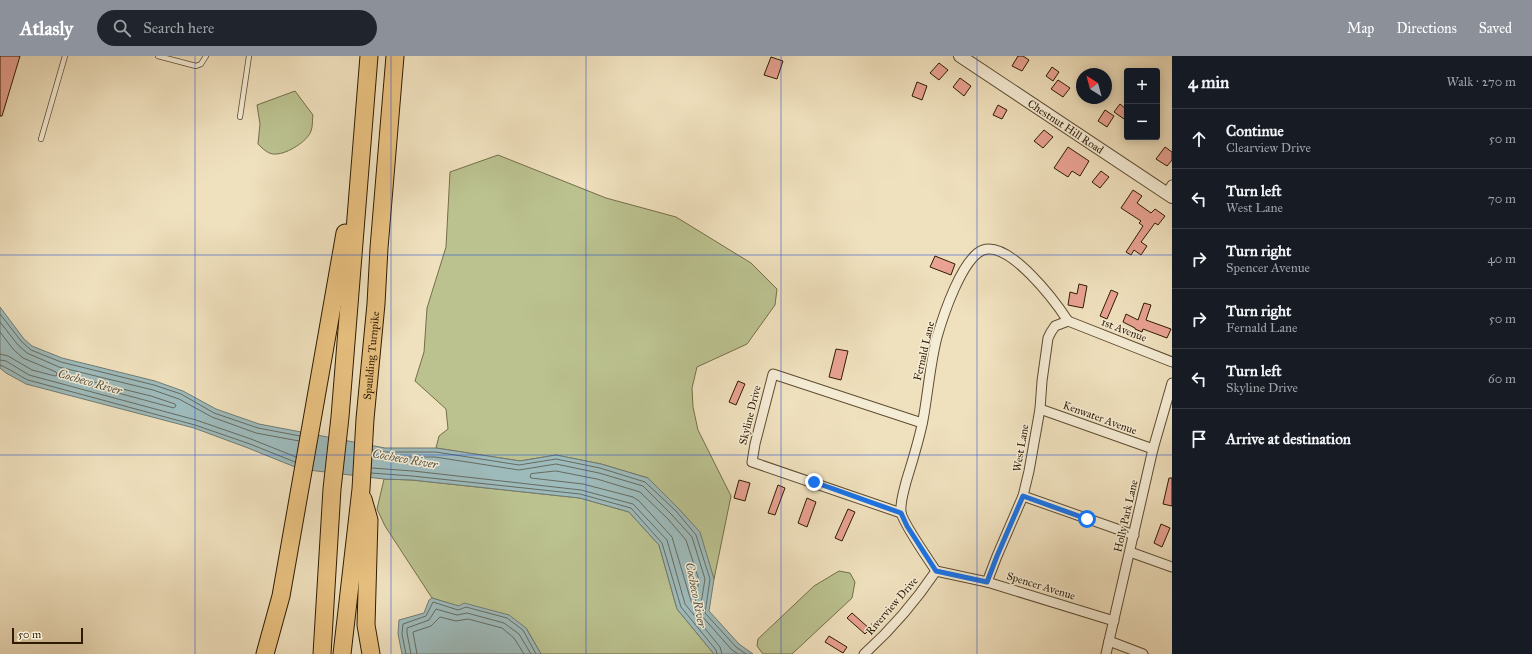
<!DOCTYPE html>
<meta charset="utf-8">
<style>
body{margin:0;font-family:"IM FELL Great Primer",serif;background:#20242c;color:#f1f3f6}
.controls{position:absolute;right:12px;top:12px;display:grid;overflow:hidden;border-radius:4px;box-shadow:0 2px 10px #0003}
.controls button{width:36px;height:36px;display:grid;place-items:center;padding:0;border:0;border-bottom:1px solid #363941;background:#171b24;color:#f1f3f6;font:20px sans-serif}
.compass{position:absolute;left:1076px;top:12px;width:36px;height:36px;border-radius:50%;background:#171b24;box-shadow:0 2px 10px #0003;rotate:324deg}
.scale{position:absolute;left:12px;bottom:10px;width:71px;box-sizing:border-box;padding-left:4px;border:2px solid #2e1b02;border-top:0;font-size:11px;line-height:14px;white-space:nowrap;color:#2e1b02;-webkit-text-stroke:3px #f5ecd5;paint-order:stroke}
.stop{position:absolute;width:12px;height:12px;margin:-9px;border:3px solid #1a73e8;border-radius:50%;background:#fff}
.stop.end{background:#1a73e8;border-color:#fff;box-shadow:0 1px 4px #0008}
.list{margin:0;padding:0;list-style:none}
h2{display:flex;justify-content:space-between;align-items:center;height:52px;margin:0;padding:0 16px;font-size:17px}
h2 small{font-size:13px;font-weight:400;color:#9ea1a6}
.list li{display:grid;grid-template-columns:26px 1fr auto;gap:12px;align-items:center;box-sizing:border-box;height:60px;padding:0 16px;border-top:1px solid #363941}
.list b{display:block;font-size:15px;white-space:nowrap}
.list p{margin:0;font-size:13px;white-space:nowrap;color:#9ea1a6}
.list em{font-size:13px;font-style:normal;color:#9ea1a6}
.icon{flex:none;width:22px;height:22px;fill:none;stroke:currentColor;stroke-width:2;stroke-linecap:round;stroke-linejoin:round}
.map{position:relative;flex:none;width:1172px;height:598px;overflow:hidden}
header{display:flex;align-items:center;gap:24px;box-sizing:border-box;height:56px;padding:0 20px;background:#8c9099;color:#fff}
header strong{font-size:19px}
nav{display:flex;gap:22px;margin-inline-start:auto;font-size:14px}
.search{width:280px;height:36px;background:#20242c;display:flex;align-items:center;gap:10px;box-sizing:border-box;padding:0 14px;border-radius:22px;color:#9ea1a6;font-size:15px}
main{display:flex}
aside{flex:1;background:#171b24}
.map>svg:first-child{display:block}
.green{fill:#bbc290;stroke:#746e49}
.water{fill:#9ebbbc;stroke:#717b72}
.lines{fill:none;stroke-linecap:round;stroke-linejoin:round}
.shore{stroke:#666b5f;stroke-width:1}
.building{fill:#e9a293;stroke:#2e1b02}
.service-casing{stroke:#5e4c31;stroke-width:6}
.minor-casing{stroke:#5e4c31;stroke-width:11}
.tertiary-casing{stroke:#5e4c31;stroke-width:14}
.motorway-casing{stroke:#2e1b02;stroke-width:19}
.service{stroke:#f5ecd5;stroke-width:4.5}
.minor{stroke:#f5ecd5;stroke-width:9}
.tertiary{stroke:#f5ecd5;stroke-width:12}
.motorway{stroke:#e8c07f;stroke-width:17}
.route{stroke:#1a73e8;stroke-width:5}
.grid{fill:none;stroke:#1d4ed8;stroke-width:1;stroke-opacity:0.55}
.labels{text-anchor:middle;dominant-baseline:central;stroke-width:3;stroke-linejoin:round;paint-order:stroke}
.street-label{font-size:11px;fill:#2e1b02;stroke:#f5ecd5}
.water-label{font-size:12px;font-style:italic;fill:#555343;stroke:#f5ecd5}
</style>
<header>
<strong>Atlasly</strong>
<div class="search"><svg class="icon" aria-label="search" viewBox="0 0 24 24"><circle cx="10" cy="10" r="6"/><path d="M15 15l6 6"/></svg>Search here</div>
<nav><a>Map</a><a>Directions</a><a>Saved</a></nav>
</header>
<main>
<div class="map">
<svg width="1172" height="598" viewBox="0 0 1172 598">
<rect width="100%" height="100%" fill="#f0e1be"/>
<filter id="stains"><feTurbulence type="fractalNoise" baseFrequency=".005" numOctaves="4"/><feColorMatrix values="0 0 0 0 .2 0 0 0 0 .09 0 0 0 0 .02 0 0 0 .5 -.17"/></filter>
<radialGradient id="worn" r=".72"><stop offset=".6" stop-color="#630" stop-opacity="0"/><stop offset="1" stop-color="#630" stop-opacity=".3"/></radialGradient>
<g class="green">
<path d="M295 35 313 59C312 64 313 70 311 75 308 85 287 98 276 98 269 99 263 93 258 88L260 68 257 49Z"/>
<polygon points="498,99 606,142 676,161 751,207 777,233 775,249 747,288 697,311 692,332 693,351 698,374 731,440 714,523 699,476 678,452 648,422 601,408 556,399 520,405 436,392 439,380 448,373 446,353 415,325 424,296 427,252 446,191 450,116"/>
<polygon points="384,423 412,424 580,442 629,456 659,489 677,553 714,598 541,598 526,572 432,542 385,470 377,453"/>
<polygon points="839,515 850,517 855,526 852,542 792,598 763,598 757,590 758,583 814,530"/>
</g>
<g class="water">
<polygon points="0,251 24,283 32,290 62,302 155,325 183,335 216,353 259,368 385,392 436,392 520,405 556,399 601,408 648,422 678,452 700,476 714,523 709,555 739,588 753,598 714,598 677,553 659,489 629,456 580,442 412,424 384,423 300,413 248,392 194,372 26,328 6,317 0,312"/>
<polygon points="432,542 459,550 464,547 509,559 526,572 541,598 402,598 398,578 399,564 424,557 429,544"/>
</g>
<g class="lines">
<g class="shore">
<polyline points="0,258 21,285 31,294 61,306 154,329 181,338 214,357 258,372 300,380"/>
<polyline points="0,266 18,289 27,297 59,311 153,334 179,343 212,361 256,377 299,385"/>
<polyline points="0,276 13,293 23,302 56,316 57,319 55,320 32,314 8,300 0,298"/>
<polyline points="0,304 6,305 29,319 196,364 251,383 296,401"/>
<path d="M0 309C5 310 21 321 28 324L195 369 250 388 295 406"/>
<polygon points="65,319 151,340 175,348 176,350 174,352 66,323 64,321"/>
<polyline points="373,394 385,396 436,396 519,409 556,403 600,412 645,426 676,455 696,479 710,523 705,557 736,591 746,598"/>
<polyline points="372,399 384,401 435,401 519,414 556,408 599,417 643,430 672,459 692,481 705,523 700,554 701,559 732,594 738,598"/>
<polyline points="372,412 413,415 581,434 633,448 667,484 685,548 720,591 722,598"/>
<polygon points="556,415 597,423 640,436 668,463 686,484 699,524 695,547 693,548 691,545 672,481 639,445 633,441 583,428 531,422 530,421 531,418"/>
<polyline points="371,417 412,420 580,438 631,452 662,487 681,551 716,594 717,598"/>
<polyline points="406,598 402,578 403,568 426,560 433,546 458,554 466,551 507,562 523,574 536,598"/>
<polyline points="411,598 407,577 407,572 429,564 436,553 457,559 467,557 504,567 519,578 531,598"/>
<polyline points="417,598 413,576 431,570 440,561 456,565 468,563 502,572 514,582 524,598"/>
</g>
</g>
<g class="building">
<polygon points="0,0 20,0 2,60 0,60"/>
<polygon points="1018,0 1023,0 1029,4 1022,15 1012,10"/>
<polygon points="771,1 783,5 777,23 764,19"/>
<polygon points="939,7 948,14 939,24 930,17"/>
<polygon points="1052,11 1059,16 1053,25 1046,20"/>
<polygon points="960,22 971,30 964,40 953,31"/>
<polygon points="1058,24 1070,32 1063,41 1051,33"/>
<polygon points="917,26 927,30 922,44 912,40"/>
<polygon points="1120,48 1127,54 1127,65 1114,56"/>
<polygon points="998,49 1007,54 1002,63 993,59"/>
<polygon points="1105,54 1114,60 1107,71 1098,65"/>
<polygon points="1044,74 1053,81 1043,92 1034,85"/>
<polygon points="1068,91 1089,105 1080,120 1072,115 1068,121 1054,112"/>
<polygon points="1165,91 1172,96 1172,104 1167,110 1156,103"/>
<polygon points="1101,115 1109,121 1100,132 1092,126"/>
<polygon points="1133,134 1142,140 1137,147 1151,157 1155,153 1165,160 1158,169 1155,167 1141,186 1147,190 1141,199 1134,194 1131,199 1126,196 1143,170 1139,167 1141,165 1121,152"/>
<polygon points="935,200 955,208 951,219 930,211"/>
<polygon points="1079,228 1087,230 1083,252 1068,249 1070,236 1077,238"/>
<polygon points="1111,234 1118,237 1107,263 1100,260"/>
<polygon points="1144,247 1151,249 1146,264 1171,273 1167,282 1143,273 1142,276 1135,273 1135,272 1123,266 1126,258 1138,264"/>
<polygon points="836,293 848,295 841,324 829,321"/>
<polygon points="738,325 745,328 736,349 729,346"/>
<polygon points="1169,422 1172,422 1172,450 1163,448"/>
<polygon points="739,424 750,427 745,445 734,442"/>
<polygon points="778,429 785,432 775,459 768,457"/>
<polygon points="807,442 816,446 807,471 798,467"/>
<polygon points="848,453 855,456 842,485 835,482"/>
<polygon points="1161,468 1170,472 1162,491 1154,487"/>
<polygon points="852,557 870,573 865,578 847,562"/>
<polygon points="829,580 847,591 843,597 825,586"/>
</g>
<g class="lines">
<defs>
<g id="service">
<polyline points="158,0 196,10 201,8 206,0"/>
<polyline points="240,61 249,0"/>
<polyline points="41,83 65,0"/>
</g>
<g id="minor">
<polyline points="1167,137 1172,129"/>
<polyline points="1068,265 1172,306"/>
<polyline points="1040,353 1153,393"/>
<polyline points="1023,440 1134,479"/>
<polyline points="901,457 752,406 755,388 773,318 922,367"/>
<polyline points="1130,496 1172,511"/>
<path d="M936 515C929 504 902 466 901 456 900 446 904 435 906 426 912 406 919 385 923 364 928 337 930 308 937 281 943 260 962 202 983 194 1010 185 1055 245 1068 265"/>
<polyline points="936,515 987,526 1114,565"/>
<polyline points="987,526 997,500 1023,440 1029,415 1040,353 1042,325 1048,282 1051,276 1055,270 1068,265"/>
<polyline points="1109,585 1143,598"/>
<path d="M864 598C892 573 915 546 936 515"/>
<polyline points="1106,598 1153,393 1172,327"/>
</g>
<g id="tertiary">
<path id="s1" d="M960 0 1172 141"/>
</g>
<g id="motorway">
<polyline points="363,443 369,464 366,569 371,598"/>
<polyline points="265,598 281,540 345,177"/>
<polyline points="322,598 332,433 340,361 369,0"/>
<path id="s2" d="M342 598 361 433 365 363 376 248 379 192 395 0"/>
</g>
</defs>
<use href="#service" class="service-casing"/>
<use href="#minor" class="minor-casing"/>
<use href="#tertiary" class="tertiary-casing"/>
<use href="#motorway" class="motorway-casing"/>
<use href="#service" class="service"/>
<use href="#minor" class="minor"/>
<use href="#tertiary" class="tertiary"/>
<use href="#motorway" class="motorway"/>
</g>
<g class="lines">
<polyline class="route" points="814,426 901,457 907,470 936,515 987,526 997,500 1023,440 1087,463"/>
</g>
<path class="grid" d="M195 0V598M391 0V598M586 0V598M781 0V598M977 0V598M0 199H1172M0 399H1172"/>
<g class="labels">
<g class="street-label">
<text stroke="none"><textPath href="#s1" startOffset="127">Chestnut Hill Road</textPath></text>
<text transform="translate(1124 274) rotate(21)">1st Avenue</text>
<text transform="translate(924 295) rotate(-77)">Fernald Lane</text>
<text stroke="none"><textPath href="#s2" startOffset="300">Spaulding Turnpike</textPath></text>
<text transform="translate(750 359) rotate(-76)">Skyline Drive</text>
<text transform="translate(1100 362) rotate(20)">Kenwater Avenue</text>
<text transform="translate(1021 392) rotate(-80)">West Lane</text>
<text transform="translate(1126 460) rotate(-77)">Holly Park Lane</text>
<text transform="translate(1041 530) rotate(17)">Spencer Avenue</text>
<text transform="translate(892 550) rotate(-49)">Riverview Drive</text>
</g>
<g class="water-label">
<text transform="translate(90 326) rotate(16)">Cocheco River</text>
<text transform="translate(405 403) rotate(10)">Cocheco River</text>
<text transform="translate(696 539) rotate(79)">Cocheco River</text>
</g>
</g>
<rect width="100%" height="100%" filter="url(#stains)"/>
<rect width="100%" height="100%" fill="url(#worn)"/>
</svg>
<div class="controls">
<button>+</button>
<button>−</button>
</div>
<svg class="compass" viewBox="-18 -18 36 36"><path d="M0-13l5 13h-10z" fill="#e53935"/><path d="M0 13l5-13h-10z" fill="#9ea1a6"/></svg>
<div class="scale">50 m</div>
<div class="stop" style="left:1087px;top:463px"></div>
<div class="stop end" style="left:814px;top:426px"></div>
</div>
<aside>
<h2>4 min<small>Walk · 270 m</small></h2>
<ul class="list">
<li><svg class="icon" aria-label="ahead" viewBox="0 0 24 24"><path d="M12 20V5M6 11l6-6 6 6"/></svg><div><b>Continue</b><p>Clearview Drive</p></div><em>50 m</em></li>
<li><svg class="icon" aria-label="left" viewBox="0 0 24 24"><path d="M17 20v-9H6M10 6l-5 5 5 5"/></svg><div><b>Turn left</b><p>West Lane</p></div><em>70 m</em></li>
<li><svg class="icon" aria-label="right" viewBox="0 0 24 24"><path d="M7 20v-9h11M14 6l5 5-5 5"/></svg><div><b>Turn right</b><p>Spencer Avenue</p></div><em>40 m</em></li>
<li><svg class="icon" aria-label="right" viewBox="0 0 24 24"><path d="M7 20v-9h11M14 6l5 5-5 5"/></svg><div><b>Turn right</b><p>Fernald Lane</p></div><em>50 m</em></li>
<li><svg class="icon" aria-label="left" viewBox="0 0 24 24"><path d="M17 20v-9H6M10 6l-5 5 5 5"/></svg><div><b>Turn left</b><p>Skyline Drive</p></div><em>60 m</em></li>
<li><svg class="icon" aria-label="arrive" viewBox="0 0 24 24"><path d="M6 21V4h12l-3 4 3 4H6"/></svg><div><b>Arrive at destination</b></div></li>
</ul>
</aside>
</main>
